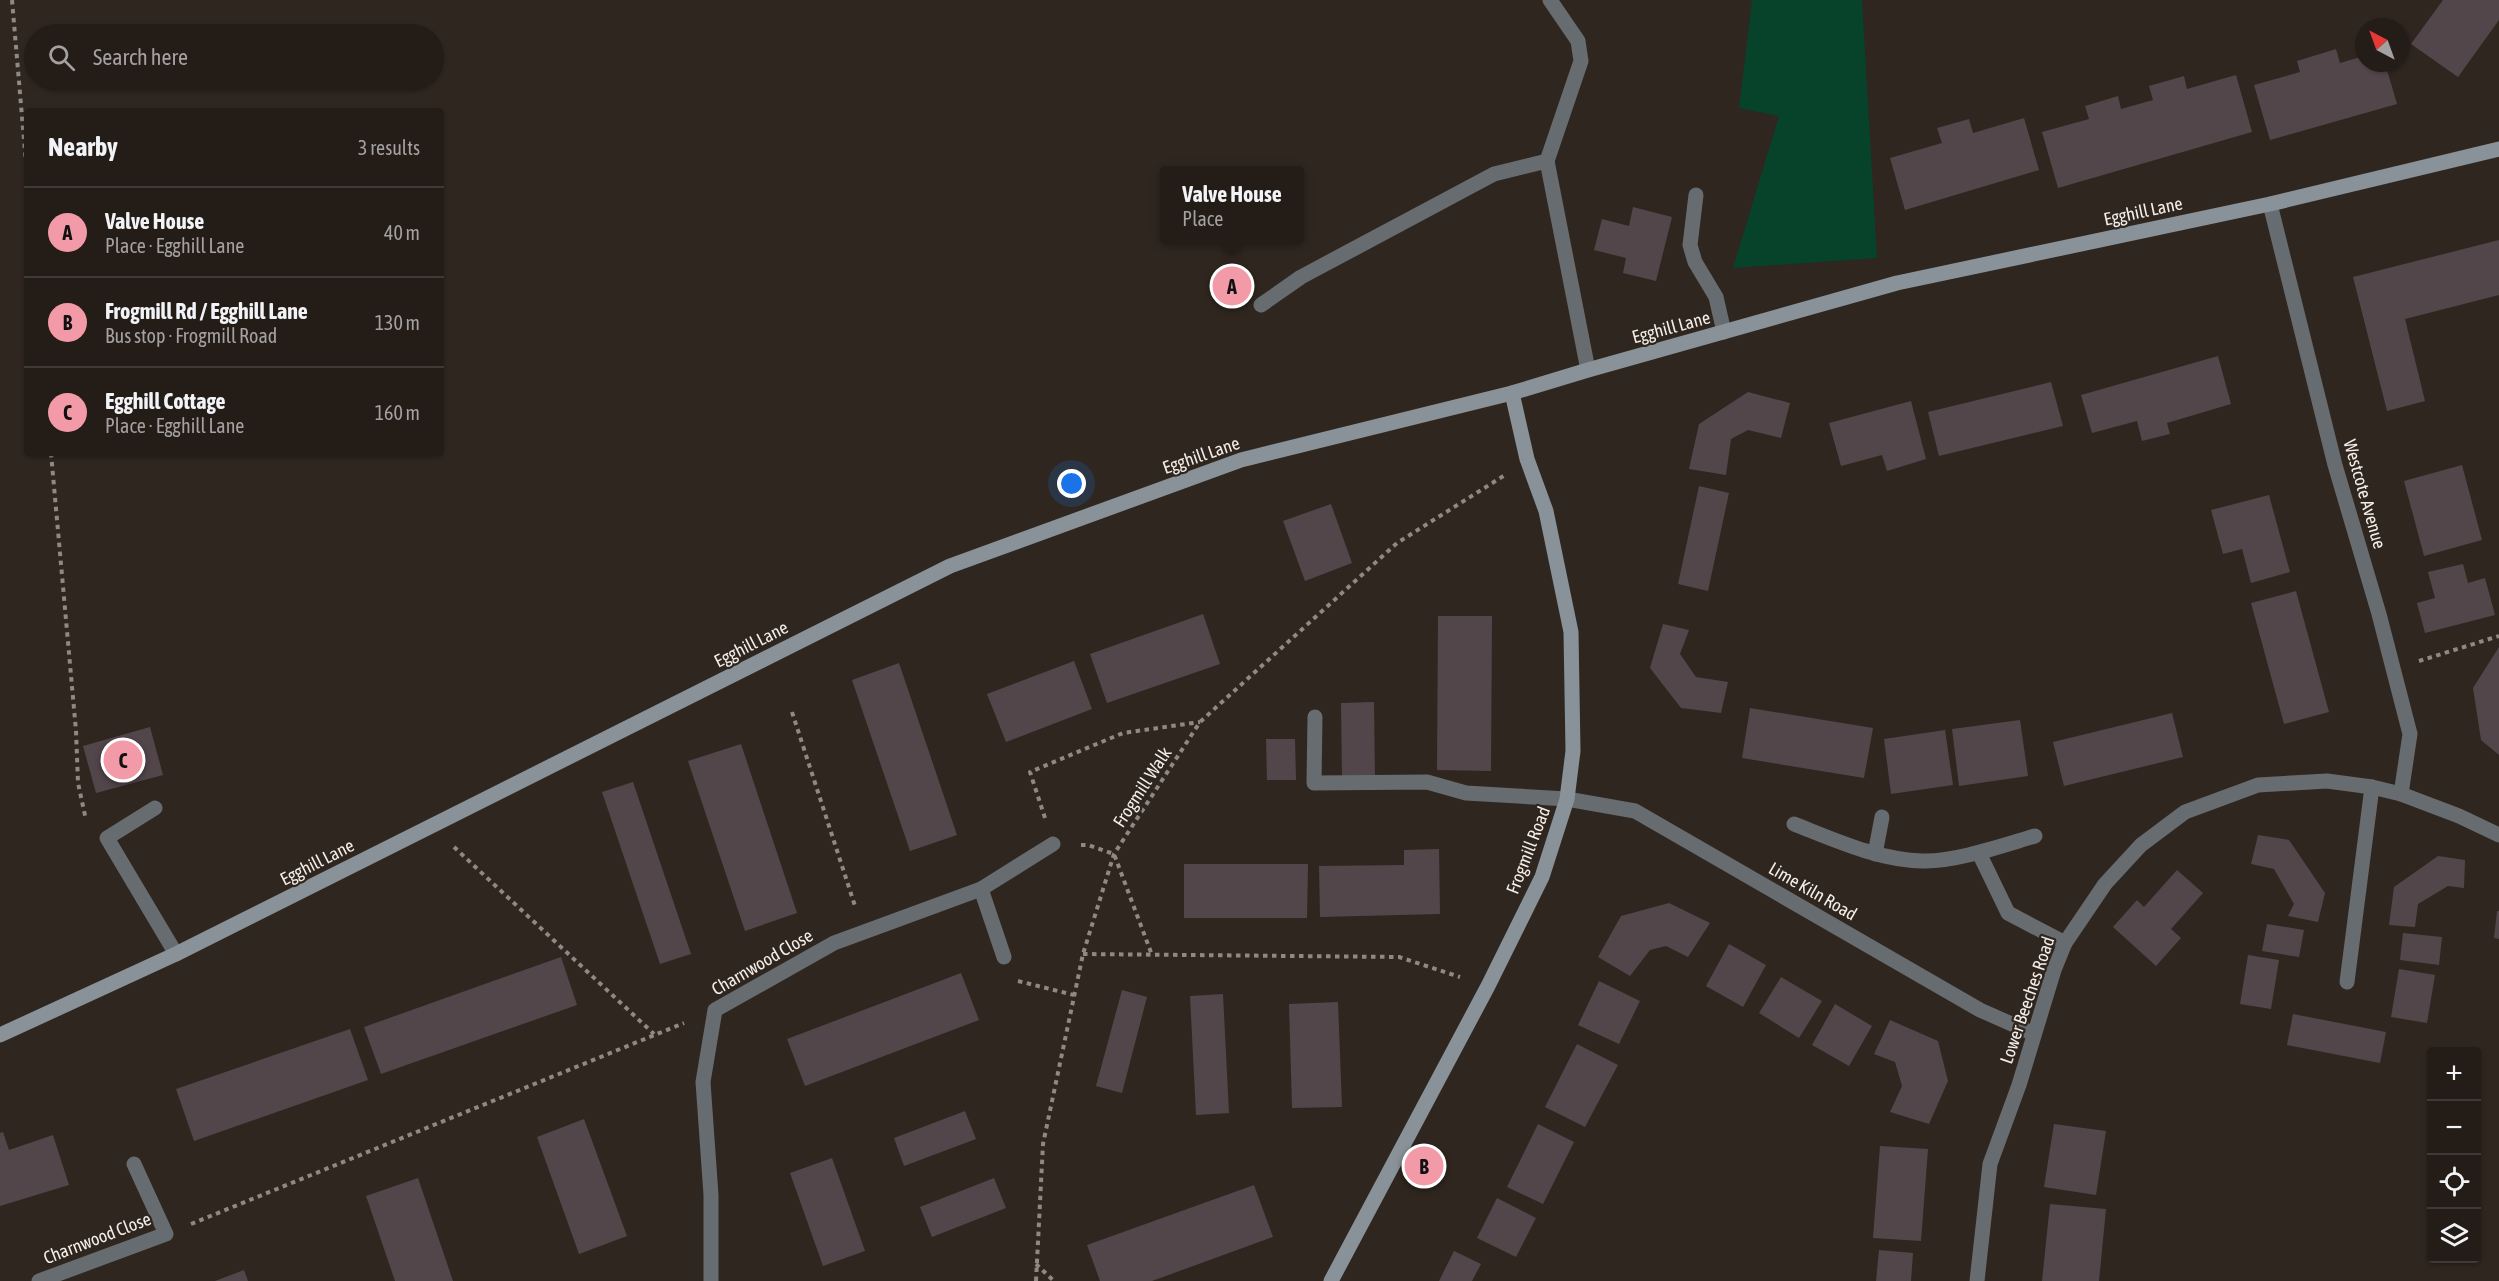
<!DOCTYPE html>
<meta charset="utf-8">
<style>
body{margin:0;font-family:"Asap Condensed",sans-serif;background:#2b2520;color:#f1f3f6}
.controls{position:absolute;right:18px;bottom:18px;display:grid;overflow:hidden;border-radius:6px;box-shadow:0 2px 4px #0004}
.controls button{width:54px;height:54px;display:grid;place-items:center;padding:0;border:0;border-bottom:2px solid #403a36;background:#231c17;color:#f1f3f6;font:30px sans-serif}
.compass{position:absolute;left:2355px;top:18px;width:54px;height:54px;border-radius:50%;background:#231c17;box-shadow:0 2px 4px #0004;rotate:319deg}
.you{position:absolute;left:1072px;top:484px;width:21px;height:21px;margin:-15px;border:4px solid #fff;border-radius:50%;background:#1a73e8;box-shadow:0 0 0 9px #1a73e833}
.badge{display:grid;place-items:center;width:39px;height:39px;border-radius:50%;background:#f39aa8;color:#111;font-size:20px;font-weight:700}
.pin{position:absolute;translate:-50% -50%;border:3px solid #fff;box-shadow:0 2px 6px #0006}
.popup{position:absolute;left:1160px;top:166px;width:144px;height:78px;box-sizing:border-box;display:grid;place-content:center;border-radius:6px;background:#231c17;filter:drop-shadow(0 2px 4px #0005);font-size:20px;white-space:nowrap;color:#a3a1a1}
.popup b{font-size:22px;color:#f1f3f6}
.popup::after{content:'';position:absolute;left:50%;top:100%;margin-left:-12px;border:12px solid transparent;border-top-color:#231c17}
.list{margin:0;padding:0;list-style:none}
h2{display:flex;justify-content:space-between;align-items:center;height:78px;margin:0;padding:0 24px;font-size:26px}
h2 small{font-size:20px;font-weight:400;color:#a3a1a1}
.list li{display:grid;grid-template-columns:39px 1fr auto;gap:18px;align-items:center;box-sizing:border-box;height:90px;padding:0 24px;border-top:2px solid #403a36}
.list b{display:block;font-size:22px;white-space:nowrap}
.list p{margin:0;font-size:20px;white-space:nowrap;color:#a3a1a1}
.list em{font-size:20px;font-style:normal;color:#a3a1a1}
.icon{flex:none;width:33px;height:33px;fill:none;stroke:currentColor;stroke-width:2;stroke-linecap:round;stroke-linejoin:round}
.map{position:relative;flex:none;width:2499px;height:1281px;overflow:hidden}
.search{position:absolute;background:#231c17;box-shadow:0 2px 4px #0004;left:24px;top:24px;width:420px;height:66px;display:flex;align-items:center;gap:15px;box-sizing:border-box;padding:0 21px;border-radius:33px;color:#a3a1a1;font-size:22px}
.panel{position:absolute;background:#231c17;box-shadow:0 2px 4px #0004;left:24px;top:108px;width:420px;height:348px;border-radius:6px}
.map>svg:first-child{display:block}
.green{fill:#07422b}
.building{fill:#52464b}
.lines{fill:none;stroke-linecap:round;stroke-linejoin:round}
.path{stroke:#908882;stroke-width:4;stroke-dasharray:4.5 4.5;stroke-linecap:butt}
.lane{stroke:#666c6f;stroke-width:15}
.street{stroke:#666c6f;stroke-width:15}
.secondary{stroke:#899298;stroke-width:15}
.labels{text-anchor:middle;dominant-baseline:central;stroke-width:4.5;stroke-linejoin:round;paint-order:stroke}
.street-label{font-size:18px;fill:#f4ede8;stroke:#2f261f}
</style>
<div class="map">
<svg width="2499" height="1281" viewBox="0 0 2499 1281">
<rect width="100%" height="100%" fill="#2f261f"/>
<polygon class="green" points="1752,0 1862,0 1877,258 1733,268 1779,116 1739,108"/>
<g class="building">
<polygon points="2443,0 2499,0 2499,20 2458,77 2411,44"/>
<polygon points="2336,49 2340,63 2364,56 2364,63 2385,63 2397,104 2270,140 2254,85 2300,72 2297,61"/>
<polygon points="2236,75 2252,132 2058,188 2042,132 2089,119 2085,106 2118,96 2121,109 2153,100 2149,86 2184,76 2187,89"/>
<polygon points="2024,118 2039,170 1905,210 1890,158 1942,143 1937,128 1969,119 1973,133"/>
<polygon points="1633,207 1672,217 1656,281 1623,273 1626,258 1594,250 1602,219 1629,226"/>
<polygon points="2499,240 2499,295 2405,319 2425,401 2387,411 2353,277"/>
<polygon points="1236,272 1246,282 1248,292 1240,300 1227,302 1217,291 1218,279 1225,273"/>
<polygon points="2218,356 2231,404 2167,423 2170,434 2142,441 2137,421 2092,433 2081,395"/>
<polygon points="2051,382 2063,426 1939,456 1928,412"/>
<polygon points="1748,392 1790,403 1781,438 1748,430 1731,439 1726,475 1689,469 1699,424"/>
<polygon points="1911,401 1926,459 1887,471 1882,455 1841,466 1829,423"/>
<polygon points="2462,465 2482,540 2424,556 2404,481"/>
<polygon points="1699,486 1729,493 1708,591 1678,584"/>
<polygon points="2269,495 2290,572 2251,583 2242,549 2223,554 2211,510"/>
<polygon points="1331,504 1352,563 1305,581 1283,521"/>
<polygon points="2463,564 2468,583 2485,578 2495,615 2425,633 2417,603 2435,598 2428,572"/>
<polygon points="2296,591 2329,712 2284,724 2251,603"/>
<polygon points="1203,614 1220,664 1107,703 1090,654"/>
<polygon points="1438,616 1492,616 1491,771 1437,770"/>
<polygon points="1663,624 1689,630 1680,654 1696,677 1728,682 1721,713 1681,708 1650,668"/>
<polygon points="2499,647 2499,755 2481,740 2473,688"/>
<polygon points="1074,661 1092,709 1006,742 987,694"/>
<polygon points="899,663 957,835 910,851 852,680"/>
<polygon points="1374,702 1375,777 1342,777 1341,703"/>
<polygon points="1750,708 1873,728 1864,778 1742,758"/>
<polygon points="2172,713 2183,757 2064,786 2053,742"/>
<polygon points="2020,720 2028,776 1959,786 1952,729"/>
<polygon points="150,727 163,775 96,793 83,746"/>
<polygon points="1945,730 1953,785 1891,794 1884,739"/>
<polygon points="1266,739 1295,739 1296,780 1267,780"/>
<polygon points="741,744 797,913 745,931 688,761"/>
<polygon points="633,782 691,954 660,964 602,792"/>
<polygon points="2258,835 2289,840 2325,893 2318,922 2288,916 2294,904 2274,869 2251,864"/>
<polygon points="1439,849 1440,914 1320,917 1319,866 1404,865 1404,850"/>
<polygon points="2438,856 2465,860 2464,888 2448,886 2418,904 2415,927 2389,925 2394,887"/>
<polygon points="1184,864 1308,864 1307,918 1184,918"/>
<polygon points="2177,870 2203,893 2171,929 2181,938 2156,966 2113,927 2137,900 2144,907"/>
<polygon points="1669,903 1710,923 1688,957 1666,946 1650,950 1630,976 1598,957 1621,916"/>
<polygon points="2497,911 2499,911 2499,939 2494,938"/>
<polygon points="2267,924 2304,930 2299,957 2262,951"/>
<polygon points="2403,933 2442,937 2439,965 2400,960"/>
<polygon points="1729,944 1766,965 1743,1007 1706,986"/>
<polygon points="2248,955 2279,960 2271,1009 2240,1004"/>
<polygon points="561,957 577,1005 381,1074 364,1027"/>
<polygon points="2399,969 2435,975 2427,1023 2391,1017"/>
<polygon points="961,973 979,1020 805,1086 787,1039"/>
<polygon points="1781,977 1822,1001 1799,1038 1759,1013"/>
<polygon points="1599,981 1640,1001 1619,1044 1578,1025"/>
<polygon points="1122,990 1147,997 1122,1093 1096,1086"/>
<polygon points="1223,994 1229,1113 1196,1115 1190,996"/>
<polygon points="1338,1002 1342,1107 1292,1108 1289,1004"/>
<polygon points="1835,1004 1872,1026 1849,1066 1812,1045"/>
<polygon points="2293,1014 2386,1032 2380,1063 2287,1045"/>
<polygon points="1890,1020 1938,1041 1948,1081 1929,1124 1890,1112 1902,1086 1895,1062 1874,1054"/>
<polygon points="350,1029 368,1080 194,1141 176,1089"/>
<polygon points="1577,1044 1618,1065 1585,1127 1545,1107"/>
<polygon points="965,1111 976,1139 904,1166 894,1138"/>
<polygon points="584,1119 627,1236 579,1254 537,1137"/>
<polygon points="1538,1124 1574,1142 1543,1204 1507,1187"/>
<polygon points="2054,1124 2106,1131 2096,1195 2044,1187"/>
<polygon points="3,1132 9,1150 53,1135 69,1185 0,1206 0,1133"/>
<polygon points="1880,1146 1928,1149 1921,1241 1873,1238"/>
<polygon points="832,1158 865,1251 823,1266 790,1173"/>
<polygon points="418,1178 453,1281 395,1281 366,1196"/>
<polygon points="994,1178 1006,1208 932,1237 920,1207"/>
<polygon points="1254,1185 1273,1237 1152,1281 1100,1281 1087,1245"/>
<polygon points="1497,1198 1536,1218 1516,1257 1477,1238"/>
<polygon points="2050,1204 2106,1209 2099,1281 2042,1281"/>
<polygon points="1879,1250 1913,1253 1911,1281 1876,1281"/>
<polygon points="1454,1251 1481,1264 1472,1281 1439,1281"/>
<polygon points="244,1270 248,1281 215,1281"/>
</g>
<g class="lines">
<g class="path">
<polyline points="12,0 27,175"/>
<polyline points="51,453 76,731 78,783 86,820"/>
<polyline points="2419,661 2499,636"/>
<polyline points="792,712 855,906"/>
<polyline points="1045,818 1030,772 1123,733 1200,722"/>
<polyline points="1081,845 1088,845 1114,854 1152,955"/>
<polyline points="454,847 654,1034"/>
<polyline points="1083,954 1399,957 1460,977"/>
<polyline points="1018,981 1074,995"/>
<polyline points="191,1224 684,1023"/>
<polyline points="1036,1264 1054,1281"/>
<polyline points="1036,1281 1043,1144 1083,954 1114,854 1200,722 1397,543 1505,475"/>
</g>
<g class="lane">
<polyline points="1550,0 1578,41 1581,61 1547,161 1588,370"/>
<polyline points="1696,195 1690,245 1695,262 1716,297 1724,332"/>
<polyline points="1261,305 1301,277 1494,174 1547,161"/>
<polyline points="1315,717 1314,783 1427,782 1466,793 1567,799"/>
<polyline points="155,808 107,838 176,954"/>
<polyline points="2347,982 2372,787"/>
</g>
<g class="street">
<polyline points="2270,204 2335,465 2379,614 2410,734 2401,794"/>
<polyline points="1567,799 1635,811 1980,1010 2034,1034"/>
<path d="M1794 824C1835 840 1878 860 1923 861 1955 862 2004 845 2035 836"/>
<polyline points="1979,853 2008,913 2065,943"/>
<polyline points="1875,854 1882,817"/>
<polyline points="1004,957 981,889 1053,844"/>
<polyline points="39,1281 166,1234 134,1164"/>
<polyline points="711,1281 711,1195 703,1082 715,1010 834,943 981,889"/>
<polyline points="1977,1281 1990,1164 2019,1085 2054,970 2065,943 2105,884 2141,845 2185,812 2258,785 2327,781 2372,787 2401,794 2459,816 2499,835"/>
</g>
<g class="secondary">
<polyline points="0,1035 176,954 950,566 1241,460 1512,393 1588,370 1897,283 2270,204 2499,149"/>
<polyline points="1331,1281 1488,986 1542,877 1567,799 1573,751 1571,632 1546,511 1527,459 1512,393"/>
</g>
</g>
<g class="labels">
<g class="street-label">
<text transform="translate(2143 211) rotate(-12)">Egghill Lane</text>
<text transform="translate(1671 327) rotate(-15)">Egghill Lane</text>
<text transform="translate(1201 455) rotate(-19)">Egghill Lane</text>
<text transform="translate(2365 494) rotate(74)">Westcote Avenue</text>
<text transform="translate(751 644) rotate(-27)">Egghill Lane</text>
<text transform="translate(1142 787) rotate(-57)">Frogmill Walk</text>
<text transform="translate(1528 850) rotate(-69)">Frogmill Road</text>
<text transform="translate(317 862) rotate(-27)">Egghill Lane</text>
<text transform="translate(1813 891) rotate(30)">Lime Kiln Road</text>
<text transform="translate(762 962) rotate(-30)">Charnwood Close</text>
<text transform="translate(2027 1000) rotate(-71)">Lower Beeches Road</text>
<text transform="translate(97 1238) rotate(-21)">Charnwood Close</text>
</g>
</g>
</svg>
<div class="controls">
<button>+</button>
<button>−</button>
<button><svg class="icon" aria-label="locate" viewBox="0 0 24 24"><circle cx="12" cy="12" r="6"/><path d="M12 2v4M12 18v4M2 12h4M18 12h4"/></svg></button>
<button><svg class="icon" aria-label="layers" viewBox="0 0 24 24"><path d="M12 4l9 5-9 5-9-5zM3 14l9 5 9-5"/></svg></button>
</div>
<svg class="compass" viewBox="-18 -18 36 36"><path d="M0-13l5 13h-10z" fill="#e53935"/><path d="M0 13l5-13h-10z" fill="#a3a1a1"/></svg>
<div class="you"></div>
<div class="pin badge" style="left:1232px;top:286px">A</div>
<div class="popup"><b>Valve House</b>Place</div>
<div class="pin badge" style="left:1424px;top:1166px">B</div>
<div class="pin badge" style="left:123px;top:760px">C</div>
<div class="search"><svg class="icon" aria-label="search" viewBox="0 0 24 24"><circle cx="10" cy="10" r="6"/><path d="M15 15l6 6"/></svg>Search here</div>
<section class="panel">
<h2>Nearby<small>3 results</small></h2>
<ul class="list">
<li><span class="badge">A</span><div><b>Valve House</b><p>Place · Egghill Lane</p></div><em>40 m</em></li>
<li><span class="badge">B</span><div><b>Frogmill Rd / Egghill Lane</b><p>Bus stop · Frogmill Road</p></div><em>130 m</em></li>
<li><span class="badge">C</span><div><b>Egghill Cottage</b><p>Place · Egghill Lane</p></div><em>160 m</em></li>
</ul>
</section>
</div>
